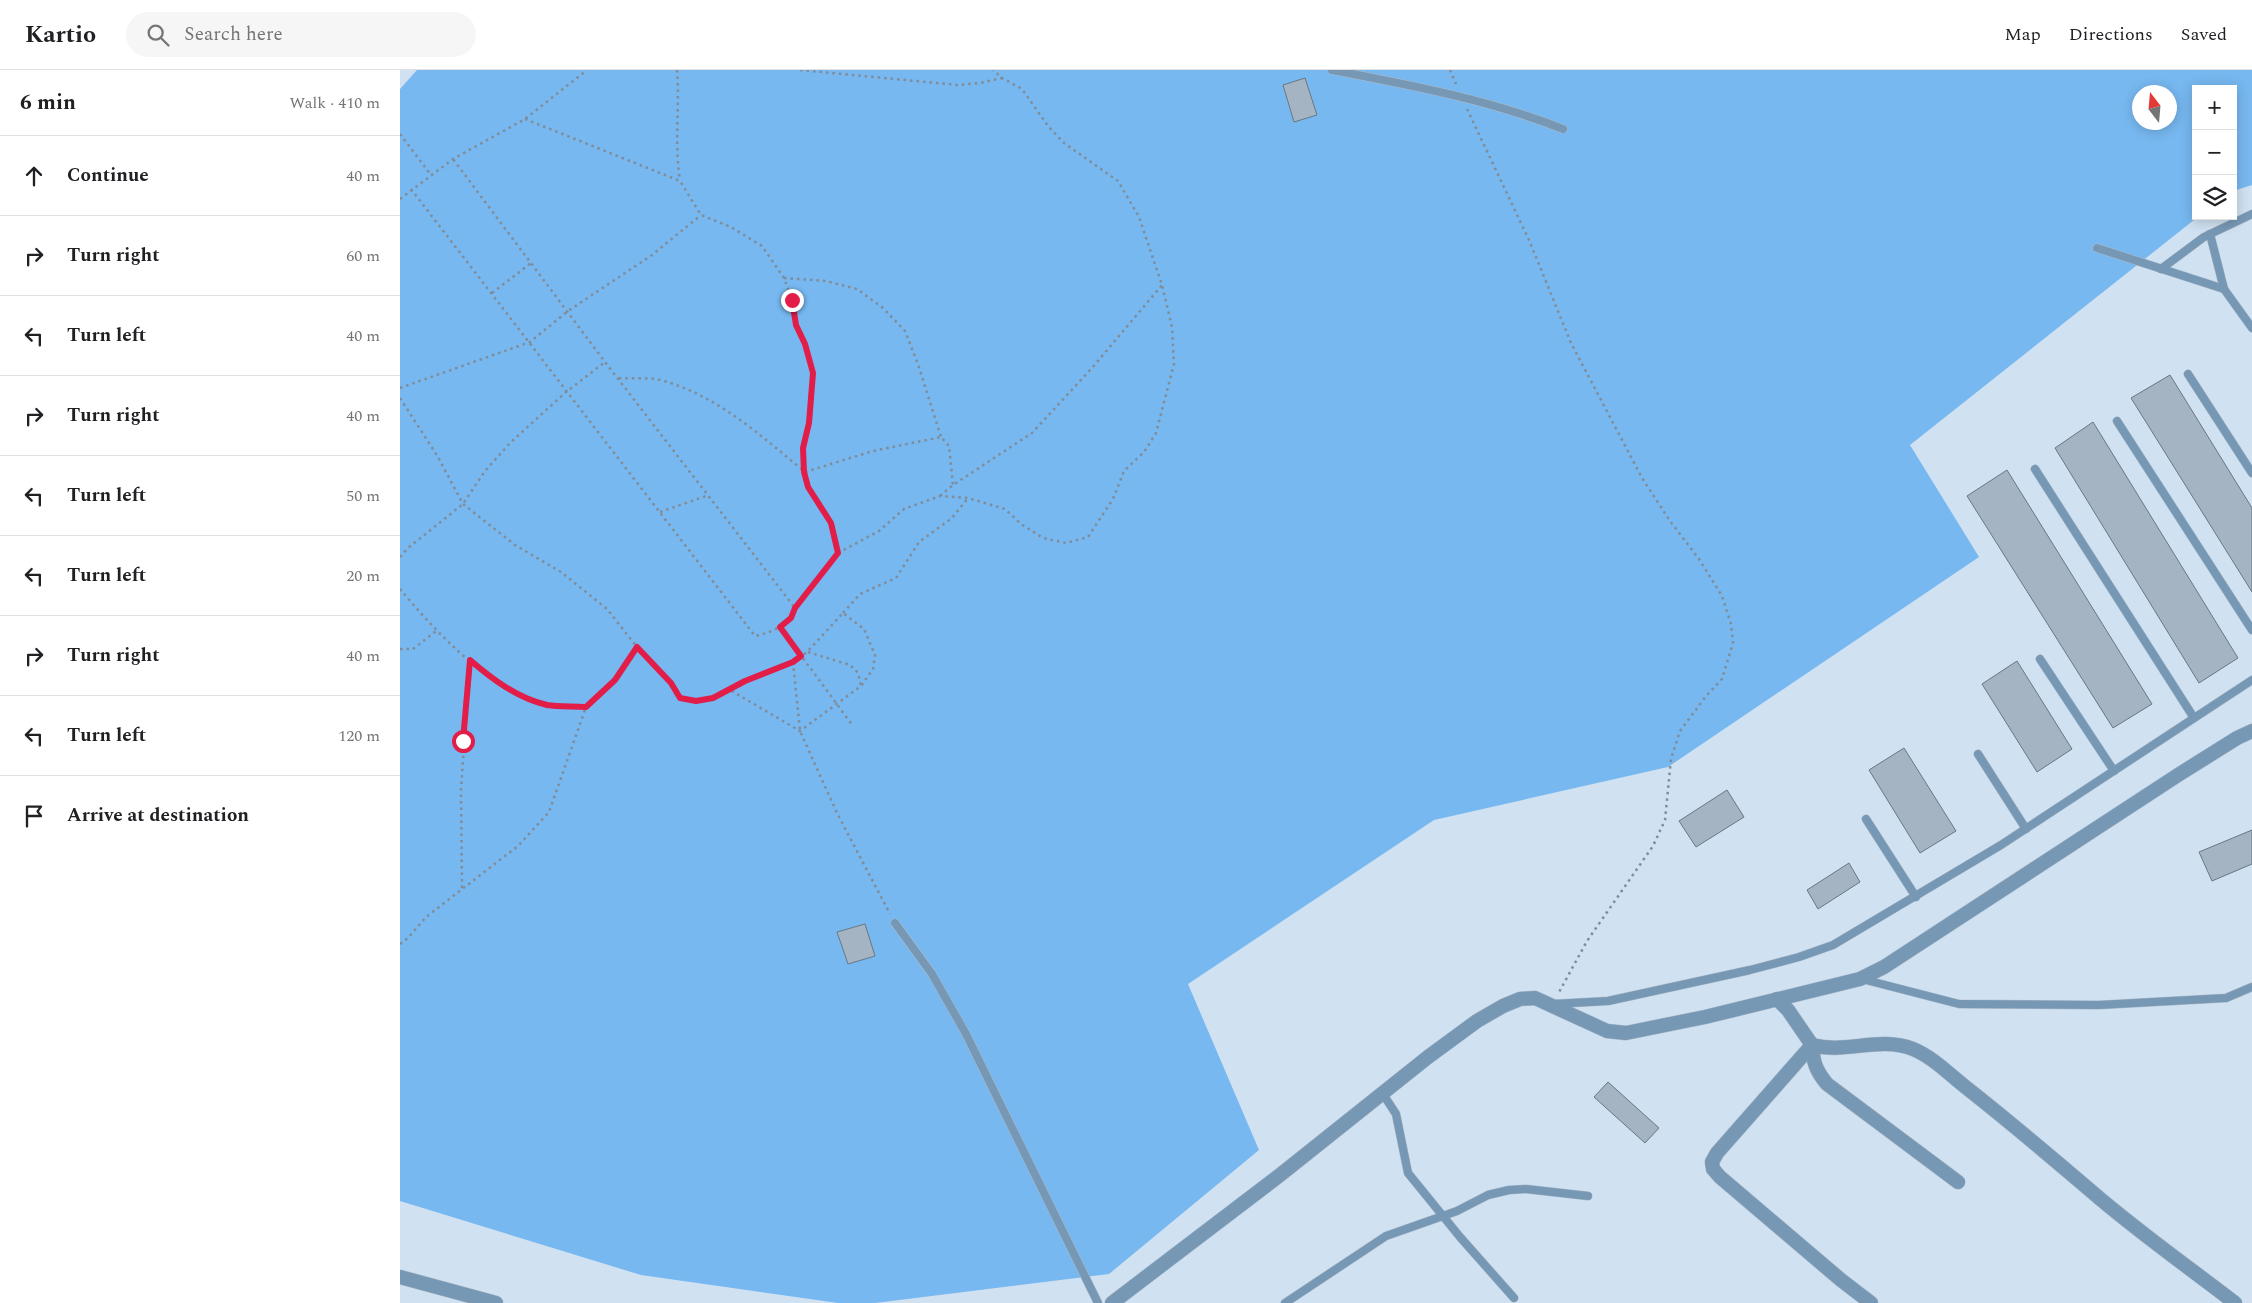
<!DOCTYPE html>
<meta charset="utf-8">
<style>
body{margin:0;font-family:Spectral,serif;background:#f6f6f6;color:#202124}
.controls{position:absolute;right:15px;top:15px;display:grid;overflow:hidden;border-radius:0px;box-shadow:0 2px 12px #0003}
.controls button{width:45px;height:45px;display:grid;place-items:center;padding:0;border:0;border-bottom:1px solid #e0e0e0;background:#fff;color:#202124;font:25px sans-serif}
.compass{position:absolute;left:1732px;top:15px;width:45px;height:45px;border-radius:50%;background:#fff;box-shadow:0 2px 12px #0003;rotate:344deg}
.stop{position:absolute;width:15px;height:15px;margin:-11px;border:4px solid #e11d48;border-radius:50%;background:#fff}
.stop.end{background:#e11d48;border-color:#fff;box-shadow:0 1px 5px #0008}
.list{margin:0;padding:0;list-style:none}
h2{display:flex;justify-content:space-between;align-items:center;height:65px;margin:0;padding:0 20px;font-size:21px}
h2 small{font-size:16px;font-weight:400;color:#757577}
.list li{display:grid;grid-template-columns:32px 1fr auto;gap:15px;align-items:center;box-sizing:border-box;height:80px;padding:0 20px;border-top:1px solid #e0e0e0}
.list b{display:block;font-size:19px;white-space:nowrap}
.list em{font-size:16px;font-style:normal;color:#757577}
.icon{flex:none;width:28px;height:28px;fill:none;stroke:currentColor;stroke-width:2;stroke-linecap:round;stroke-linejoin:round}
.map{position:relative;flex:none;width:1852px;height:1233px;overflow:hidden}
header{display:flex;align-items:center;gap:30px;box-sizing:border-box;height:70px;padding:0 25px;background:#fff;border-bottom:1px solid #e0e0e0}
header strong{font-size:24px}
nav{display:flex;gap:28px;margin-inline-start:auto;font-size:18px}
.search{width:350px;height:45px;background:#f6f6f6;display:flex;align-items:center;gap:12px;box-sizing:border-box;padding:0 18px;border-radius:28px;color:#757577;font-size:19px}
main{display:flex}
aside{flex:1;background:#fff}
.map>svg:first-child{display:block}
.green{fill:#77b8f0;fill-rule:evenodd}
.building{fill:#a4b4c3;stroke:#687785}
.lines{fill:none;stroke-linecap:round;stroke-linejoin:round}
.service-casing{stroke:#acbbc9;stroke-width:9}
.minor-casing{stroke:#acbbc9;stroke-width:15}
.path{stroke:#808c98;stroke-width:2.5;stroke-dasharray:2.5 4;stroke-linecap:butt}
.service{stroke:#7798b5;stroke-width:8}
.minor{stroke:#7798b5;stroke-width:14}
.route{stroke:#e11d48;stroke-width:6}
</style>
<header>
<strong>Kartio</strong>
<div class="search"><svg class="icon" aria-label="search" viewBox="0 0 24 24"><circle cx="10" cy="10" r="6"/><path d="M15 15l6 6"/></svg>Search here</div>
<nav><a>Map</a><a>Directions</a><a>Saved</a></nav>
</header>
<main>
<aside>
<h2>6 min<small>Walk · 410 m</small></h2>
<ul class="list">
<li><svg class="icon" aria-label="ahead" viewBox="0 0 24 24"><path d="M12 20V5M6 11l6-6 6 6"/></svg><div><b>Continue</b></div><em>40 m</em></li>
<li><svg class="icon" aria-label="right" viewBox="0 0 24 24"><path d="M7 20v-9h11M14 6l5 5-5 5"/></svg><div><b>Turn right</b></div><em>60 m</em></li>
<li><svg class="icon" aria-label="left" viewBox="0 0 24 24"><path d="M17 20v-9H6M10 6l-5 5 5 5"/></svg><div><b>Turn left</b></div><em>40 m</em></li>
<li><svg class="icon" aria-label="right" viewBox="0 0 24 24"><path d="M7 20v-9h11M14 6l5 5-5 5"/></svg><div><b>Turn right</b></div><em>40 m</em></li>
<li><svg class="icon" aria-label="left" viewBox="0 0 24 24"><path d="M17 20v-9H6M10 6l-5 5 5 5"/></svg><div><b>Turn left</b></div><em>50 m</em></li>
<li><svg class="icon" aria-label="left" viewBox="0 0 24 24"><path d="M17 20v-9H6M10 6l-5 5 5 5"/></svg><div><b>Turn left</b></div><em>20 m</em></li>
<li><svg class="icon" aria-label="right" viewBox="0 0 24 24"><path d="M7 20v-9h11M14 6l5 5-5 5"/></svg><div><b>Turn right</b></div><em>40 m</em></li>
<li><svg class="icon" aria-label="left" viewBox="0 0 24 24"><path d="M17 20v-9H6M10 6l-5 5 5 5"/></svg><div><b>Turn left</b></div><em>120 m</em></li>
<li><svg class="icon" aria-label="arrive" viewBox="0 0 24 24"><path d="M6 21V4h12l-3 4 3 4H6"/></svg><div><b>Arrive at destination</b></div></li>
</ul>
</aside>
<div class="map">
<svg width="1852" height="1233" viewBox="0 0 1852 1233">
<rect width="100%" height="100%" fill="#d0e1f1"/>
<path class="green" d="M17 0H1852V115L1833 121V19H1796V146H1799L1510 375 1579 487 1268 697 1034 750 788 914 859 1080 709 1204 475 1233H438L241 1205 0 1131V19ZM1740 22H1770V52H1740Z"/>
<g class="building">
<polygon points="905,8 917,45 894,52 883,15"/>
<polygon points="1770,305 1852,438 1852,522 1731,328"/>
<polygon points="1693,352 1838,588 1799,613 1655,378"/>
<polygon points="1607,400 1752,634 1713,658 1567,426"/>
<polygon points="1617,591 1672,679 1637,702 1582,614"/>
<polygon points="1504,678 1556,761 1520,783 1469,700"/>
<polygon points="1327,720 1344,747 1296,777 1279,751"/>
<polygon points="1852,760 1852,794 1812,811 1799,782"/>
<polygon points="1449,793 1460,812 1418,839 1407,820"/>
<polygon points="465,854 475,886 448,894 437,862"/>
<polygon points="1208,1012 1259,1058 1245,1073 1194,1027"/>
</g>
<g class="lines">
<defs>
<g id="service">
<path d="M932 0C1010 15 1090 30 1163 59"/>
<polyline points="1810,164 1824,219 1852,258"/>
<polyline points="1697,178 1824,219"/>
<polyline points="1761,199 1804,167 1852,144"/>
<polyline points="1788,304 1852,403"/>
<polyline points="1717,351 1852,560"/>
<polyline points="1635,399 1794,648"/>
<polyline points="1640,589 1714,701"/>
<polyline points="1578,684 1626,759"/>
<polyline points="1466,749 1516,827"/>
<polyline points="495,853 532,904 566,964 698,1233"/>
<polyline points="1462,909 1559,934 1699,935 1826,928 1852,917"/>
<polyline points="1153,934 1208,931 1350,900 1399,887 1433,875 1601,775 1852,610"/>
<polyline points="983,1024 996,1044 1008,1103 1060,1167 1114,1228"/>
<polyline points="885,1233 986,1166 1057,1141 1088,1125 1109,1120 1126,1119 1188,1126"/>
</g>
<g id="minor">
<path d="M1377 929 1388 940 1412 975C1446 984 1479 966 1513 979 1533 987 1551 1006 1568 1019 1610 1052 1650 1086 1691 1121 1737 1161 1787 1196 1835 1233"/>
<polyline points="0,1207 96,1233"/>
<polyline points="712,1233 880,1105 1028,987 1077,951 1103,936 1120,929 1135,928 1207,961 1226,963 1305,947 1460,909 1484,897 1778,705 1837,668 1852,661"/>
<path d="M1471 1233 1441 1210 1320 1107 1313 1099 1312 1092 1317 1083 1412 975C1413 992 1416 1001 1427 1014L1558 1112"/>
</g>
</defs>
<use href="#service" class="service-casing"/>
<use href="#minor" class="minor-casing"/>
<g class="path">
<path d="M277 0C280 37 274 74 280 110"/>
<polyline points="400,0 558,15 580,13 602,8 593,0"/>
<polyline points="1050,0 1056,14"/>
<polyline points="1067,39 1129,170 1171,273 1242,408 1270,451 1299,489 1322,526 1331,554 1333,573 1322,609 1306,626 1280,661 1271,689 1265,750 1253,776 1187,871 1158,924"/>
<polyline points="125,49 280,111 301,145 331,157 362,176 384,208 392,230 396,255 405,274 413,303 409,353 403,378 405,402 408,417 431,453 438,483 395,538"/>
<polyline points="0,64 31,105"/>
<path d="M11 119 355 566C373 562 388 556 395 538L205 292 53 89"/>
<polyline points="0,129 53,89 125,49 187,0"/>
<polyline points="384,208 426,211 457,219 483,238 505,261 518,294 541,367"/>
<polyline points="92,223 131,193"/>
<path d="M219 308C232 309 248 307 261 310 318 326 360 365 405 402L473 381 541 367 549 376 553 415"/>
<polyline points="0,318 130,272 168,241 252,185 301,145"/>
<polyline points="0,328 38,387 63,434 115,475 161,502 207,539 237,577 271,613 280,628 296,631 313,628 358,604 393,592 407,582 443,543 464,559 475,585 473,599 461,616 400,661 330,620"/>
<polyline points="540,426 553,415 632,363 692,298 762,215"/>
<polyline points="260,442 309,425"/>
<polyline points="438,483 479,461 504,439 540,426 568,428 605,439 621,454 643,468 666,473 688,467 713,429 724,401 744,382 756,363 774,294 772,257 762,215 739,147 718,111 664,73 648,56 622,19 602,8"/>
<polyline points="0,487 8,478 63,434 85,401 111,372 166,322 205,292"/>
<path d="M0 519C35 561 91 622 147 634 159 637 173 636 185 637"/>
<polyline points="443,543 460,524 496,508 519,472 552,448 568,428"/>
<polyline points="380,557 453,656"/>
<polyline points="0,579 13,579 36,561"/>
<polyline points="408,582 450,595 458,603 461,616"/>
<polyline points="393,592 400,661 437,743 490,844"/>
<polyline points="62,818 61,720 70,590"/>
<polyline points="0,874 8,868 26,847 118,776 149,742 186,637 215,610 237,577"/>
</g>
<use href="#service" class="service"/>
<use href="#minor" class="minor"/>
</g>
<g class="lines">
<path class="route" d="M63 671 70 590C92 609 117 628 147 635 159 637 173 636 186 637L215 610 237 577 271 613 280 628 296 631 313 628 345 611 393 592 401 586 380 557 391 548 395 538 438 483 431 453 408 417 404 402 403 378 409 353 413 303 405 274 396 255 392 230"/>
</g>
</svg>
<div class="controls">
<button>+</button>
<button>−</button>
<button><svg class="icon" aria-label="layers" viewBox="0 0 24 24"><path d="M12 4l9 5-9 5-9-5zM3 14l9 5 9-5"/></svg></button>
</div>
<svg class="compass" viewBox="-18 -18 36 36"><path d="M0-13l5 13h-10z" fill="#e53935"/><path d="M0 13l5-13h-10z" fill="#757577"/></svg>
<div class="stop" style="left:63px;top:671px"></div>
<div class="stop end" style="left:392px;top:230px"></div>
</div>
</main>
